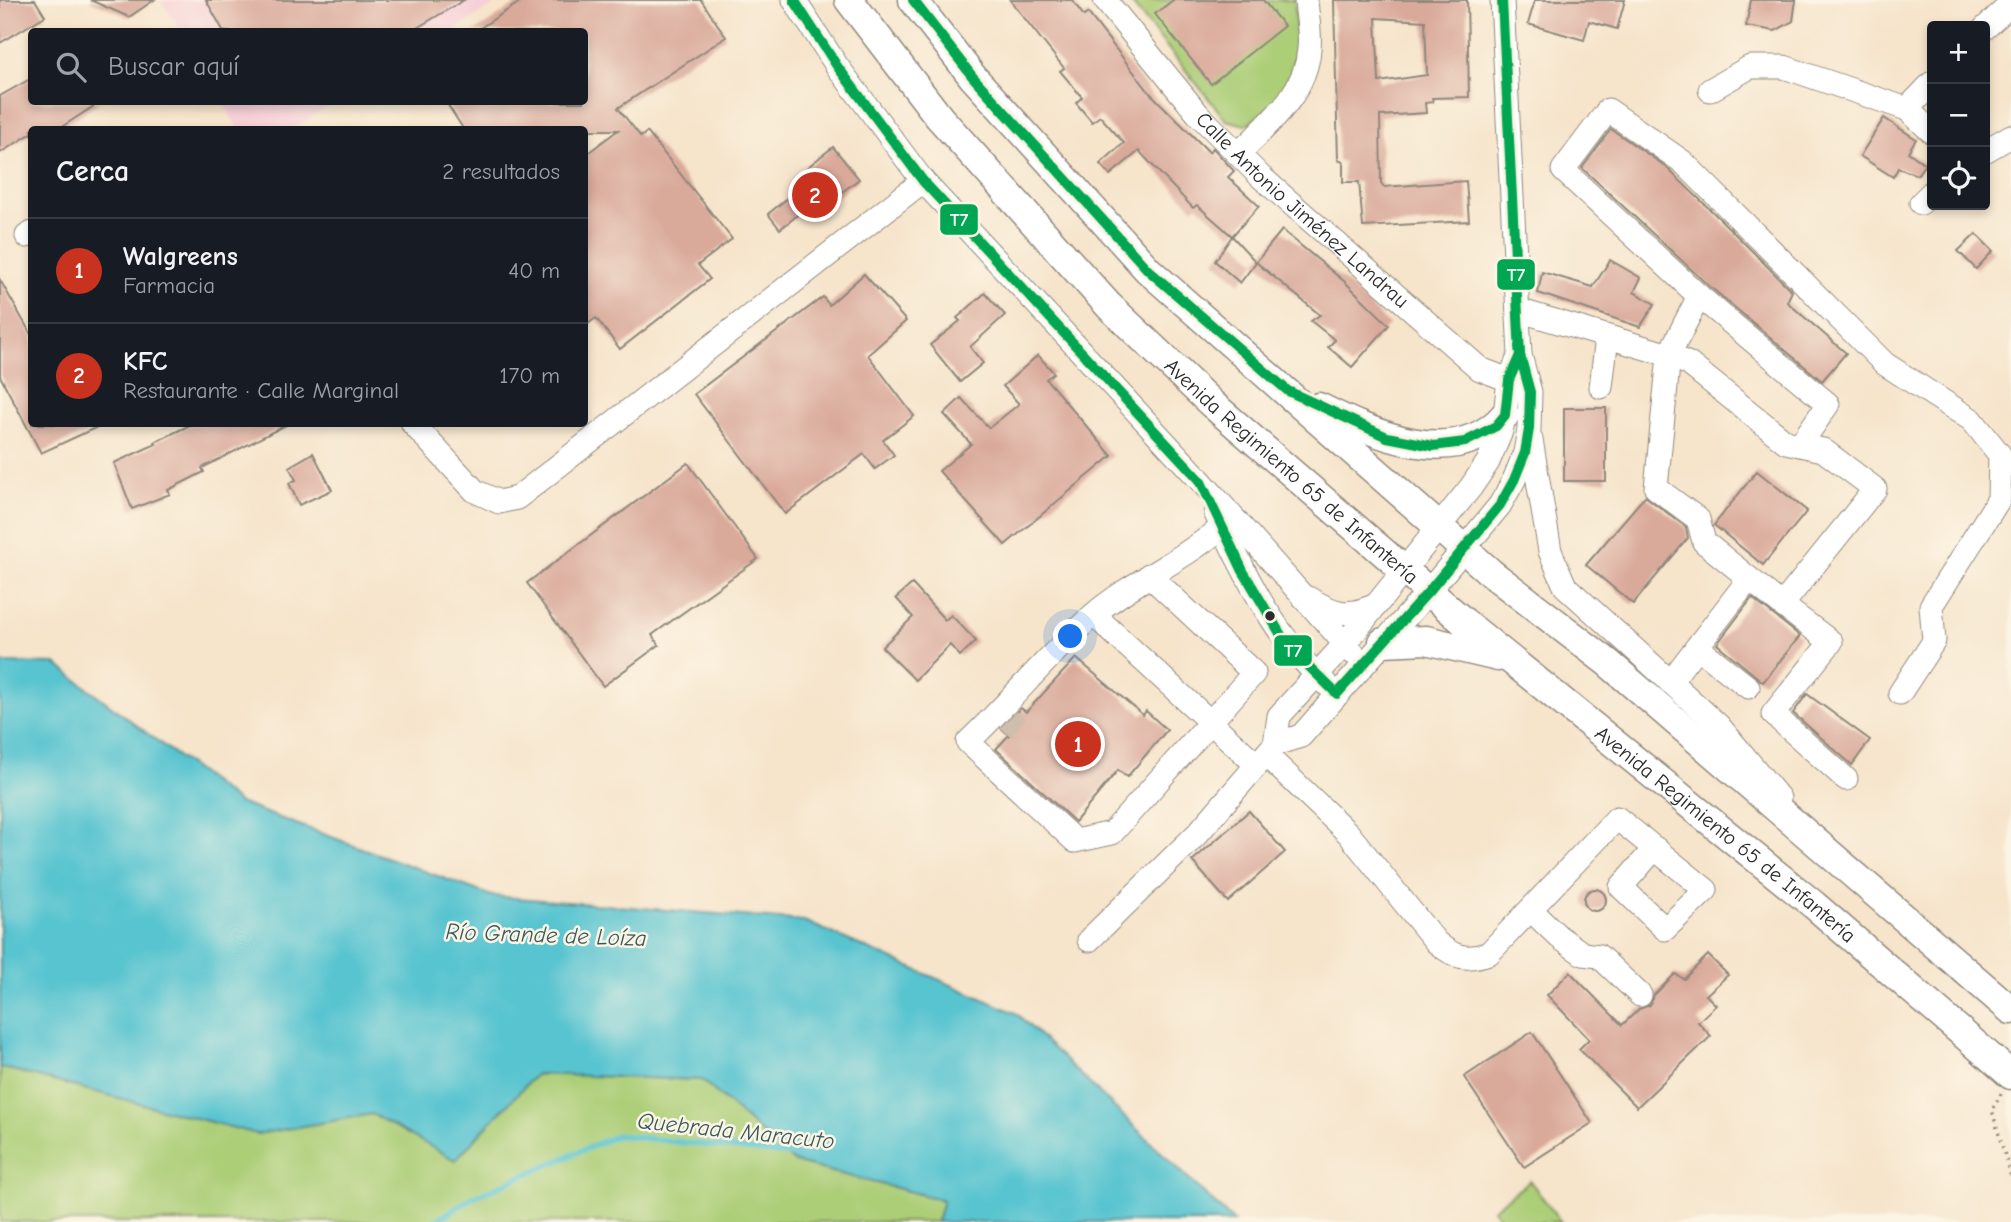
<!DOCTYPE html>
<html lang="es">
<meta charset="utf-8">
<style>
body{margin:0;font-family:"Comic Neue",sans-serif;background:#20242c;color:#f1f3f6}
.controls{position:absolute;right:21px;top:21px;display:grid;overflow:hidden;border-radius:7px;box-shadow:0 4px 10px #0003}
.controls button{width:63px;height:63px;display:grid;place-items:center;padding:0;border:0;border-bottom:2px solid #363941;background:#171b24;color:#f1f3f6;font:35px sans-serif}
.you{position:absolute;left:1071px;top:637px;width:24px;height:24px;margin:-18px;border:5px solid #fff;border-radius:50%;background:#1a73e8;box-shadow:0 0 0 10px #1a73e833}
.badge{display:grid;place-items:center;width:46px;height:46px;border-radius:50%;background:#c8321e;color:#fff;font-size:23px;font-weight:700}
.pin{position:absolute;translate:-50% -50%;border:4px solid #fff;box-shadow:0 2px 7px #0006}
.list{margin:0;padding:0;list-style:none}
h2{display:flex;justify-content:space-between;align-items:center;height:91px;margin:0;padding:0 28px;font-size:30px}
h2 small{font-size:23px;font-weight:400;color:#9ea1a6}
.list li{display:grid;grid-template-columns:46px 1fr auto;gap:21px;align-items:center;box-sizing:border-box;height:105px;padding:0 28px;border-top:2px solid #363941}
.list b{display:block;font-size:26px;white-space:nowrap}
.list p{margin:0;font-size:23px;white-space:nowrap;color:#9ea1a6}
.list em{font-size:23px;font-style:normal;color:#9ea1a6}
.icon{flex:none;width:38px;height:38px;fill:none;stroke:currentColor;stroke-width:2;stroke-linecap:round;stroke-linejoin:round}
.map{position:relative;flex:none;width:2011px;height:1222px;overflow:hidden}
.search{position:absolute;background:#171b24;box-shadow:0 4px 10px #0003;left:28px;top:28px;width:560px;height:77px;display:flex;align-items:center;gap:18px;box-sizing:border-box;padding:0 24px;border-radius:7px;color:#9ea1a6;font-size:26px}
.panel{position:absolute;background:#171b24;box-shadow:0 4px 10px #0003;left:28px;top:126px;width:560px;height:301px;border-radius:7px}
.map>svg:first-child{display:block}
.built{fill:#f6cfd7}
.green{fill:#acce77;stroke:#6c7c51;stroke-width:2}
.water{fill:#58c4d0;stroke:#42787e;stroke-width:2}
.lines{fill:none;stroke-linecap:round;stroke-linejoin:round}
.stream{stroke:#58c4d0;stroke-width:6}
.building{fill:#d9a99a;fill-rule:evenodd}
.minor-tunnel{stroke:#cdbfab;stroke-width:23;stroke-dasharray:23 11;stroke-linecap:butt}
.minor-casing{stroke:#90887b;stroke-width:25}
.major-casing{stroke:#90887b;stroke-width:31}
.path{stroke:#90887b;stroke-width:3.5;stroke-dasharray:2 5;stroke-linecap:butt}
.minor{stroke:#fff;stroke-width:23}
.major{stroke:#fff;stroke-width:28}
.bus-1-casing{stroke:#fcf5e5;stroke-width:16}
.bus-1{stroke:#00a651;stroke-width:10}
.bus-dot{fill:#2b2b2b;stroke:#fcf5e5;stroke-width:2.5}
.labels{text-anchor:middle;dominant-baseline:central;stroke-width:5;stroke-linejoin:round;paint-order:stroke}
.street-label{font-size:21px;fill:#2b2b2b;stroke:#fcf5e5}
.water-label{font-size:23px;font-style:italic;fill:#38595d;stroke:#fcf5e5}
.line-badge{stroke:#fcf5e5;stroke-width:2.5}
.badge-label{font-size:19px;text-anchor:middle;font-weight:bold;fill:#fff}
</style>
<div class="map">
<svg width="2011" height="1222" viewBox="0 0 2011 1222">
<rect width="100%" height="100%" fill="#fcf5e5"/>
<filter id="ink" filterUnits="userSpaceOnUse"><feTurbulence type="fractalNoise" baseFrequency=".0143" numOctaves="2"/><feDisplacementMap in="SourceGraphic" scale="14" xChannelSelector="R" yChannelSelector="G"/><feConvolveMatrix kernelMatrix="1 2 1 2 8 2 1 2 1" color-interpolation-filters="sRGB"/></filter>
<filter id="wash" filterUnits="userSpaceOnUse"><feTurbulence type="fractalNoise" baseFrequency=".00686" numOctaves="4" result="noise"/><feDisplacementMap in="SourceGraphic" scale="28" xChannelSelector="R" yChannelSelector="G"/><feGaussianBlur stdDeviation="1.57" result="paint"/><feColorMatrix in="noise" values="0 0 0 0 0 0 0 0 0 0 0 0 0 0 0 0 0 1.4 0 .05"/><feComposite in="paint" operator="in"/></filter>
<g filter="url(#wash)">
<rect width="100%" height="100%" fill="#f6e4cb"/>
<g class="built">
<polygon points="161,0 502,0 451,32 181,31"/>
<polygon points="222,102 337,102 291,130 239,129"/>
</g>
<g class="green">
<path d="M1129 0H1295C1297 57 1299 93 1245 125L1226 120Z"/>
<polygon points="0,1067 257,1134 372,1114 455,1160 536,1074 702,1080 794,1162 943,1200 937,1222 0,1222"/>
<polygon points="1530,1181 1561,1222 1503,1222 1493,1209"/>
</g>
<polygon class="water" points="0,663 56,664 239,803 492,896 804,921 1016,1013 1234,1222 937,1222 943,1200 794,1162 702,1080 536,1074 455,1160 372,1114 257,1134 0,1067"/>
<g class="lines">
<polyline class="stream" points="434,1222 473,1197 618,1135 792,1155"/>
</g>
<g id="blocks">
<g class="building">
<polygon points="0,0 35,0 45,16 0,43"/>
<polygon points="90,0 154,0 129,17"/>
<polygon points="206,0 464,0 410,32 224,32"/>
<polygon points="523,0 701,0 726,37 618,108 641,137 647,132 732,239 698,265 710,279 620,349 596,318 584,327 584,156 618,130 464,130 446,102 584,102 584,32 474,32"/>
<polygon points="1010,0 1072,0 1084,16 1088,13 1150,93 1209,152 1213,148 1234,171 1228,177 1259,206 1232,236 1197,205 1193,208 1139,151 1110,175 1100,164 1124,143 1100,116 1092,122 1076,103 1082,97 1060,71 1064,68"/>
<polygon points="1173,0 1263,0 1284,26 1211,84 1155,14"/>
<path d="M1334 0H1467L1469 97 1432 98 1433 102 1425 103 1426 113 1380 116 1381 183 1384 187 1466 181 1469 221 1363 227 1359 182H1343V162L1338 160ZM1376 18 1425 21 1427 75 1379 82Z"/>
<polygon points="1535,0 1625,0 1617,29 1589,21 1584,40 1528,24"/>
<polygon points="1751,0 1796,0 1793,21 1775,31 1746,26"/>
<polygon points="32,78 32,102 100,102 57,130 32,130 32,133 0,153 0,96"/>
<polygon points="1884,118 1916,139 1908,152 1925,164 1917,175 1898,168 1893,177 1860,156"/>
<polygon points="1611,129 1665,166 1720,219 1792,291 1787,302 1846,353 1822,381 1708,285 1582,168"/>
<polygon points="833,147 859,179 819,210 813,203 780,229 768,214 801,187 794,178"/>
<polygon points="1282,230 1345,282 1389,325 1352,367 1328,347 1335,340 1311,321 1320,315 1256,262"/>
<polygon points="1976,234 1993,251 1976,269 1958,251"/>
<polygon points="1232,236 1256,262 1240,283 1215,261"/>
<polygon points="1610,260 1641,278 1634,292 1655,304 1640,327 1538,293 1542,272 1593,287"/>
<polygon points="864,274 906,321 868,355 914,416 883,440 894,455 875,469 864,454 785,514 694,394 823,297 829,305"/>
<polygon points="0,280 32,336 32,424 104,424 41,453 0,376"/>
<polygon points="985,293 1005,315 970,347 983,363 960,382 930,345 960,321 957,318"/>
<polygon points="1038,355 1054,373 1046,379 1112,456 1005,545 939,471 971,444 944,414 961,398 989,428 1019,404 1003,386"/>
<rect x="1564" y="408" width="42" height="73"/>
<polygon points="192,424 288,424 202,468 204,472 168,490 170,494 132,509 114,463 156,444 155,442"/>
<polygon points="313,453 332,490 299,505 289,483 296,480 289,467"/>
<polygon points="688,463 758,559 652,635 659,645 603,686 527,583"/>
<polygon points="1757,471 1807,511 1763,565 1714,525"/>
<polygon points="1645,496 1686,527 1688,538 1633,604 1586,565"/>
<polygon points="912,584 945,620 951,615 976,641 960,656 950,645 915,680 882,647 913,617 896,598"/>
<polygon points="1752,598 1800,636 1763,682 1717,644"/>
<polygon points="1076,658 1143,715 1146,711 1167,730 1127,777 1118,770 1075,822 996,749 1009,735 1001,728 1021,708 1026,712"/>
<polygon points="1807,694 1870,740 1852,765 1793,713"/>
<polygon points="1249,811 1285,852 1228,902 1192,861"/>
<circle cx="1595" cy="900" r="11"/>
<polygon points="1708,955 1728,975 1706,995 1716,1005 1698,1022 1711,1036 1637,1107 1579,1049 1589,1039 1547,995 1570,972 1622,1025 1639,1009 1650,1005 1654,995 1675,974 1684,979"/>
<polygon points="1532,1032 1592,1123 1524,1167 1464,1077"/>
</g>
</g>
</g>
<g filter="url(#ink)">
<use href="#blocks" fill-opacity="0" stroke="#90887b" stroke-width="2"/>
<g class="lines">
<polyline class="minor-tunnel" points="1002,729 1020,708"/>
<defs>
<g id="minor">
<polyline points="794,0 837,66 923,181 1200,480 1353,653"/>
<path id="s1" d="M1105 0 1198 114 1261 177 1480 369 1509 380H1525"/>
<polyline points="1502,0 1520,355 1530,392 1529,429 1525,453 1514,480 1500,505 1429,591 1301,736 1275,744 1279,716 1344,645 1471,487 1488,462 1500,434 1505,415 1509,380 1520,355"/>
<polyline points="1985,28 2011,4"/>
<polyline points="1710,90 1750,67 1784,67 1907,109 1932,132"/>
<polyline points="1907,109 1932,83"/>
<polyline points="1985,151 2011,136"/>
<path d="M1238 154C1268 124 1306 94 1309 49 1311 33 1307 16 1306 0"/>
<polyline points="1921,203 1932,192"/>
<polyline points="27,236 32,233"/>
<polyline points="1518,310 1669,355 1689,364 1786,442 1823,450 1875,489 1782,605 1704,542 1698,519 1656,488 1669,355 1699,296"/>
<polyline points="1601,387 1607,337"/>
<polyline points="413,424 475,491 499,502 517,498 923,181"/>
<polyline points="1531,440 1550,551 1565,586 1719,726 1779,798"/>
<polyline points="1800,445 1828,404 1699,296 1563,170 1608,110 1683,162 1885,364 1972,420 2000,455 1999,499 1931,606 1934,641 1900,693"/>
<path d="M1216 514C1247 578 1273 635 1326 684"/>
<path d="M1149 575 1254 673 1112 833 1075 841 968 742C1011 701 1049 654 1093 615 1133 581 1182 561 1222 527"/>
<path d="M1308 598C1335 614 1347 618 1376 605"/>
<polyline points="1782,605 1831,642 1773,714 1846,779"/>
<polyline points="1094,615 1257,765"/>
<polyline points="1697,647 1748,687"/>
<polyline points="1670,682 1749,579"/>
<path d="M1266 755 1348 833 1436 942C1455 958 1466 961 1489 953L1617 818 1706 890 1665 929 1621 887 1655 848"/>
<polyline points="1531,910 1559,937 1583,954 1599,956 1640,995"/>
<polyline points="1089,940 1198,833 1275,744"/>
</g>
<g id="major">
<path id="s2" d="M849 0 939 117 1109 306 1212 404 1464 622 1814 905 2011 1075"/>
<polyline points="913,0 972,76 1148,270 1491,573 1607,662 2011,1010"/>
<path d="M1319 407C1373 434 1456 472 1505 415"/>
<polyline points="1383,642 1426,640 1498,657"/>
</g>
</defs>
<use href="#minor" class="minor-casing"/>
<use href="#major" class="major-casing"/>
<polyline class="path" points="2001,1094 1992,1110 2011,1177"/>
<use href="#minor" class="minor"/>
<use href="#major" class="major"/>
<defs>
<g id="bus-1">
<polyline points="794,0 837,66 923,181 1200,480 1243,571 1287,645 1337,694 1429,591 1500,505 1514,480 1525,453 1529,429 1530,392 1520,355 1502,0"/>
<polyline points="913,0 972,76 1148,270 1288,391 1387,437 1433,446 1465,442 1496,426 1505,415 1509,380 1520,355 1519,346"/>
</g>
</defs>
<use href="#bus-1" class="bus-1-casing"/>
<use href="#bus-1" class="bus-1"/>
</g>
</g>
<circle class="bus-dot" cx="1270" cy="616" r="6"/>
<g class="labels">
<g class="street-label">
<text stroke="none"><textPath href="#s1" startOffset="289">Calle Antonio Jiménez Landrau</textPath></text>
<text stroke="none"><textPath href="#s2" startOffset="648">Avenida Regimiento 65 de Infantería</textPath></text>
<text stroke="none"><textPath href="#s2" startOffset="1214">Avenida Regimiento 65 de Infantería</textPath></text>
</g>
<g class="water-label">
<text transform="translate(546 935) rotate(2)">Río Grande de Loíza</text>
<text transform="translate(736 1131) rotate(6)">Quebrada Maracuto</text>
</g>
</g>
<g class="line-badge">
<rect x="939" y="203" width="40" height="33" rx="7" fill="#00a651"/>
<rect x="1496" y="258" width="40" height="33" rx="7" fill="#00a651"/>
<rect x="1273" y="634" width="40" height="33" rx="7" fill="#00a651"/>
</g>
<g class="badge-label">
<text x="959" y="226">T7</text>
<text x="1516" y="281">T7</text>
<text x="1293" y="657">T7</text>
</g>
</svg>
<div class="controls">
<button>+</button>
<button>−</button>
<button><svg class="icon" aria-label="locate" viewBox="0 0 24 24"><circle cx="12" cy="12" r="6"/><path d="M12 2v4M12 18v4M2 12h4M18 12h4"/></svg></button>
</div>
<div class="you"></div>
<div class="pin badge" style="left:1078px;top:744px">1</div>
<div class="pin badge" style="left:815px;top:195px">2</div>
<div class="search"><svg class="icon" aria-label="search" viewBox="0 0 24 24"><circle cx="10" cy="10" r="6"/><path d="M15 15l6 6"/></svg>Buscar aquí</div>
<section class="panel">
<h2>Cerca<small>2 resultados</small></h2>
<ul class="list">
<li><span class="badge">1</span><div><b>Walgreens</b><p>Farmacia</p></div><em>40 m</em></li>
<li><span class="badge">2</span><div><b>KFC</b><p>Restaurante · Calle Marginal</p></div><em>170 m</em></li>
</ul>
</section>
</div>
